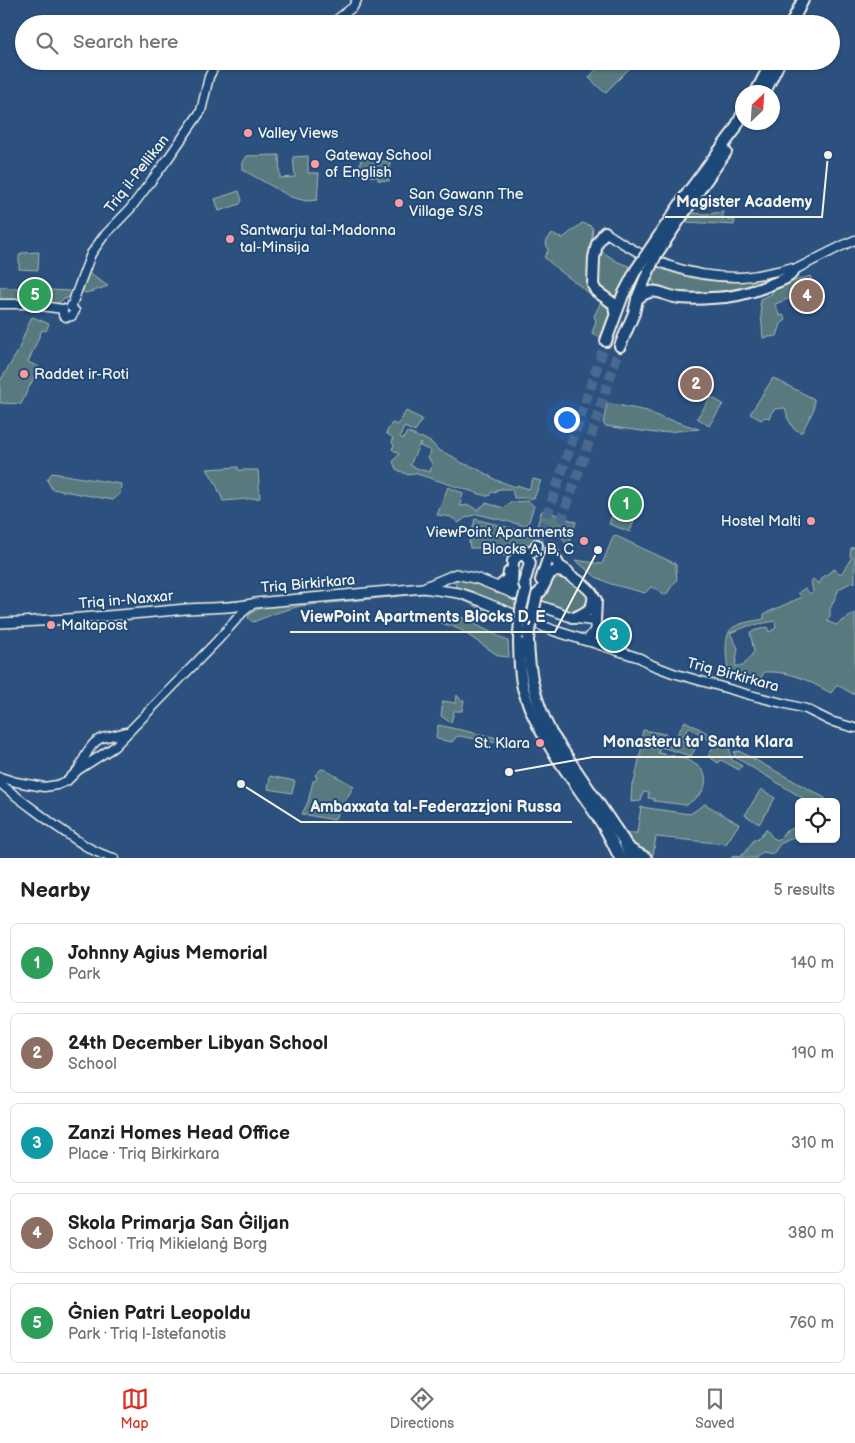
<!DOCTYPE html>
<meta charset="utf-8">
<style>
body{margin:0;font-family:"Balsamiq Sans",sans-serif;background:#f6f6f6;color:#202124}
.controls{position:absolute;right:15px;bottom:15px;display:grid;overflow:hidden;border-radius:8px;box-shadow:0 1px 4px #0004}
.controls button{width:45px;height:45px;display:grid;place-items:center;padding:0;border:0;border-bottom:1px solid #e0e0e0;background:#fff;color:#202124;font:25px sans-serif}
.compass{position:absolute;left:735px;top:85px;width:45px;height:45px;border-radius:50%;background:#fff;box-shadow:0 1px 4px #0004;rotate:25deg}
.you{position:absolute;left:566px;top:419px;width:18px;height:18px;margin:-12px;border:4px solid #fff;border-radius:50%;background:#1a73e8;box-shadow:0 0 0 8px #1a73e833}
.badge{display:grid;place-items:center;width:32px;height:32px;border-radius:50%;background:#d93025;color:#fff;font-size:16px;font-weight:700}
.pin{position:absolute;translate:-50% -50%;border:2px solid #fff;box-shadow:0 1px 5px #0006}
.list{margin:0;padding:0;list-style:none}
h2{display:flex;justify-content:space-between;align-items:center;height:65px;margin:0;padding:0 20px;font-size:21px}
h2 small{font-size:16px;font-weight:400;color:#757577}
.list li{display:grid;grid-template-columns:32px 1fr auto;gap:15px;align-items:center;box-sizing:border-box;height:80px;margin:0 10px 10px;padding:0 10px;border:1px solid #e0e0e0;border-radius:8px}
.list b{display:block;font-size:19px;white-space:nowrap}
.list p{margin:0;font-size:16px;white-space:nowrap;color:#757577}
.list em{font-size:16px;font-style:normal;color:#757577}
.icon{flex:none;width:28px;height:28px;fill:none;stroke:currentColor;stroke-width:2;stroke-linecap:round;stroke-linejoin:round}
.map{position:relative;flex:none;width:855px;height:858px;overflow:hidden}
.search{position:absolute;background:#fff;box-shadow:0 1px 4px #0004;left:15px;right:15px;top:15px;height:55px;display:flex;align-items:center;gap:12px;box-sizing:border-box;padding:0 18px;border-radius:28px;color:#757577;font-size:19px}
.sheet{height:515px;background:#fff}
nav{display:flex;justify-content:space-around;align-items:center;box-sizing:border-box;height:70px;border-top:1px solid #e0e0e0;background:#fff;font-size:14px;color:#757577}
nav a{display:grid;justify-items:center;gap:2px}
nav .on{color:#d93025}
.map>svg:first-child{display:block}
.green{fill:#587a7f;stroke:#a6b6b4;fill-rule:evenodd}
.lines{fill:none;stroke-linecap:round;stroke-linejoin:round}
.highway-tunnel{stroke:#4a698f;stroke-width:10;stroke-dasharray:10 5;stroke-linecap:butt}
.secondary-casing{stroke:#f4f1e8;stroke-width:11}
.primary-casing{stroke:#f4f1e8;stroke-width:12}
.highway-casing{stroke:#f4f1e8;stroke-width:14}
.secondary{stroke:#1f4a7a;stroke-width:8}
.primary{stroke:#1f4a7a;stroke-width:9}
.highway{stroke:#1f4a7a;stroke-width:10}
.highway-bridge-casing{stroke:#f4f1e8;stroke-width:14;stroke-linecap:butt}
.highway-bridge{stroke:#1f4a7a;stroke-width:10}
.poi-dot{fill:#ff9aa2;stroke:#1f4a7a;stroke-width:2}
.labels{text-anchor:middle;dominant-baseline:central;stroke-width:4;stroke-linejoin:round;paint-order:stroke}
.poi-label{font-size:15px;fill:#f4f1e8;stroke:#1f4a7a;text-anchor:start}
.street-label{font-size:15px;fill:#f4f1e8;stroke:#1f4a7a}
.leader{fill:none;stroke:#f4f1e8;stroke-width:2}
.callout-dot{fill:#f4f1e8;stroke:#1f4a7a;stroke-width:2}
.callout-label{font-size:16px;text-anchor:middle;font-weight:bold;fill:#f4f1e8;stroke:#1f4a7a;stroke-width:4;stroke-linejoin:round;paint-order:stroke}
</style>
<div class="map">
<svg width="855" height="858" viewBox="0 0 855 858">
<rect width="100%" height="100%" fill="#2c517f"/>
<filter id="ink" filterUnits="userSpaceOnUse"><feTurbulence type="fractalNoise" baseFrequency=".02" numOctaves="2"/><feDisplacementMap in="SourceGraphic" scale="10" xChannelSelector="R" yChannelSelector="G"/><feConvolveMatrix kernelMatrix="1 2 1 2 8 2 1 2 1" color-interpolation-filters="sRGB"/></filter>
<g filter="url(#ink)">
<g class="green">
<polygon points="603,61 634,61 634,64 605,93 589,78"/>
<polygon points="279,155 280,178 295,177 293,157 308,156 308,173 319,173 317,200 306,201 291,197 243,170 243,162 247,156"/>
<polygon points="361,157 366,157 366,159 390,162 389,181 378,180 378,177 359,175"/>
<polygon points="239,191 242,200 240,204 219,211 215,199"/>
<polygon points="723,212 723,221 735,220 734,225 687,222 688,215 691,213 706,214"/>
<polygon points="582,223 591,226 593,229 588,271 592,291 609,305 610,312 600,338 592,333 596,321 594,316 601,302 555,267 544,257 548,251 546,242 551,234 563,238"/>
<path d="M599 249 616 261 631 267 630 273 619 294C613 297 610 296 604 292 589 284 597 263 599 249Z"/>
<polygon points="39,252 38,270 19,269 19,256 21,253"/>
<path d="M658 267C700 285 736 284 780 274V275C753 287 726 295 697 295 685 295 673 291 662 289 655 286 653 284 652 277Z"/>
<polygon points="87,272 108,286 94,291 85,293 81,290"/>
<polygon points="810,276 816,288 775,304 780,316 783,315 786,320 781,324 777,336 763,338 760,299 772,294 771,289"/>
<polygon points="0,287 69,291 71,294 70,297 62,300 57,305 29,302 26,297 18,297 17,301 0,301"/>
<polygon points="33,317 49,324 46,331 42,330 28,362 39,367 21,404 0,403 0,381 17,353 31,318"/>
<polygon points="773,378 814,399 814,409 802,432 800,432 793,428 787,417 787,414 785,408 775,409 771,413 770,418 765,417 761,420 750,414"/>
<polygon points="711,397 723,404 709,426 697,418"/>
<polygon points="607,403 647,411 666,420 668,419 699,429 656,433 605,426 603,423"/>
<path d="M406 411 422 419 415 432 404 427 400 437 403 439 407 432 420 438 421 437 432 443 438 450 452 456 462 463 476 468 496 480 516 487 517 485 529 489 533 479 541 481 534 498H514L512 489H501L496 490V493L492 492 489 496H486L414 473 408 475 396 469 393 462 399 454 392 449 394 445 392 443 393 438 386 433 392 423 398 425ZM420 443V446L431 451 428 457 432 464 430 472 419 469 410 465Z"/>
<polygon points="238,467 238,470 258,470 260,498 223,501 215,482 207,469"/>
<polygon points="52,473 121,484 120,494 113,500 52,489 47,480"/>
<polygon points="448,487 463,493 460,506 469,505 477,510 486,503 504,508 510,502 528,501 534,506 528,524 526,526 477,514 465,518 459,523 451,517 437,515"/>
<polygon points="617,493 640,501 635,515 611,507"/>
<polygon points="544,510 576,522 568,546 561,537 537,527 541,512"/>
<polygon points="614,510 635,518 630,532 609,524"/>
<polygon points="475,519 538,535 534,537 533,541 535,543 533,550 513,552 509,557 482,548 470,548 469,542"/>
<polygon points="614,535 676,564 676,569 677,579 666,595 661,594 659,590 651,587 645,593 611,584 596,577 575,560 602,564"/>
<path d="M855 547V584L854 582H852L839 589 830 609V616L827 621 836 625 855 613V695L837 685 831 693C806 680 793 671 764 672L760 680 728 672C727 660 722 633 734 627 742 622 755 621 764 619V614L802 597 798 593 805 588 810 594 813 591 811 582 813 579 819 584 823 577 834 569 841 574 852 557 850 556 851 548ZM775 621 776 628 769 632 767 627 750 632 754 651 751 656 743 666H735L738 648 730 633 748 626Z"/>
<polygon points="557,574 585,590 591,599 587,609 572,614 539,602 551,577"/>
<polygon points="459,577 478,582 512,596 516,608 514,610 468,590 456,587 455,582"/>
<path d="M421 591 457 594 515 617 514 624 456 597 438 594H421L300 606 279 612 253 622 248 618C251 609 264 608 272 605Z"/>
<polygon points="428,613 463,618 508,641 509,657 499,656 459,629 427,618"/>
<polygon points="457,695 461,700 464,700 462,711 454,711 451,723 441,716 443,701 456,703"/>
<polygon points="685,721 726,743 729,747 732,760 742,766 739,770 721,760 718,763 708,756 715,744 689,727 681,740 695,749 691,756 641,741 643,730 665,734 668,736 664,744 674,747 677,743 674,740"/>
<polygon points="438,725 516,742 515,746 459,736 456,737 452,742 437,739 436,737"/>
<path d="M642 746 660 749 658 753C678 756 718 764 702 792 698 798 692 800 687 805L654 801V799L648 798 649 793 643 792 641 801 631 802 632 783H634Z"/>
<polygon points="739,751 825,798 827,802 809,802 735,757 734,752"/>
<polygon points="323,769 354,786 334,820 302,814 308,802 313,781 315,781 317,778 315,775 320,770"/>
<polygon points="270,776 295,781 292,793 268,789"/>
<polygon points="761,789 775,798 759,824 745,815"/>
<path d="M705 804 739 824 726 844 656 837 653 855C640 849 628 849 628 833H637L641 807 690 814Z"/>
<polygon points="794,828 797,836 780,844 773,854 763,852 756,858 731,858 733,856 739,857 745,853 755,838 757,840 766,829 773,838 778,840 781,837 784,832"/>
</g>
<g class="lines">
<g class="highway-tunnel">
<polyline points="537,545 606,341"/>
<polyline points="551,550 591,436 620,346"/>
</g>
<defs>
<g id="secondary">
<polyline points="331,24 353,7 357,0"/>
<path d="M605 232C647 261 689 278 741 277 757 276 773 272 790 268L794 270C815 260 834 249 855 240"/>
<polyline points="0,304 26,304 63,309"/>
<polyline points="71,307 91,254 103,237 130,209 167,160 201,111 209,77 214,67 226,61"/>
<polyline points="63,309 63,315 66,317 72,316 75,311 71,307"/>
<polyline points="587,641 640,658 652,665 673,673 750,695 806,709 830,721 855,728"/>
<path d="M79 768C85 758 90 742 102 738 109 736 117 735 126 732"/>
<polyline points="0,777 16,782 44,787 57,785 67,781 78,770 114,747 217,641 242,613 253,604"/>
<path d="M0 783C17 798 35 810 53 824 73 838 91 852 114 858"/>
</g>
<path id="primary" d="M0 623C62 620 124 615 186 609 209 607 233 609 255 603L423 588 459 593 471 597 555 631 587 641 595 630V621L574 618 541 606 515 594 478 579 456 574 423 588"/>
<g id="highway">
<polyline points="791,24 803,0"/>
<polyline points="756,92 772,61"/>
<polyline points="765,92 780,61"/>
<polyline points="689,191 734,131 742,115"/>
<polyline points="698,192 726,152"/>
<polyline points="605,232 597,244 594,258 593,285 596,291 614,304 615,312"/>
<path d="M637 299C656 284 661 296 680 298 690 299 701 299 711 298 732 298 753 292 772 284 780 281 790 278 794 270"/>
<polyline points="606,341 623,295 636,270"/>
<polyline points="620,346 634,313 637,299 648,272"/>
<polyline points="551,550 559,566 568,572"/>
<polyline points="519,552 533,551 537,545"/>
<polyline points="541,580 551,550"/>
<polyline points="499,587 508,579 509,572"/>
<polyline points="515,594 512,586 513,561 518,555 522,555 526,556 530,563 524,583 526,590"/>
<path d="M537 595 541 591 550 573C553 572 555 571 558 571 568 572 589 587 593 595 595 609 585 613 574 618"/>
<polyline points="595,621 596,600"/>
<path d="M519 634C519 651 519 671 523 688 538 741 576 781 604 827 610 837 615 848 620 858"/>
<path d="M528 640C529 676 535 700 551 733L624 841 630 858"/>
<polyline points="627,845 631,850 646,858"/>
</g>
</defs>
<use href="#secondary" class="secondary-casing"/>
<use href="#primary" class="primary-casing"/>
<use href="#highway" class="highway-casing"/>
<use href="#secondary" class="secondary"/>
<use href="#primary" class="primary"/>
<use href="#highway" class="highway"/>
<defs>
<g id="highway-bridge">
<polyline points="636,270 689,191"/>
<polyline points="648,272 656,255 698,192"/>
<polyline points="519,634 521,609 526,590"/>
<polyline points="528,640 529,631 537,595"/>
</g>
</defs>
<use href="#highway-bridge" class="highway-bridge-casing"/>
<use href="#highway-bridge" class="highway-bridge"/>
</g>
</g>
<g class="poi-dot">
<circle cx="248" cy="133" r="5"/>
<circle cx="315" cy="164" r="5"/>
<circle cx="399" cy="203" r="5"/>
<circle cx="230" cy="239" r="5"/>
<circle cx="24" cy="374" r="5"/>
<circle cx="811" cy="521" r="5"/>
<circle cx="584" cy="541" r="5"/>
<circle cx="51" cy="625" r="5"/>
<circle cx="540" cy="743" r="5"/>
</g>
<g class="labels">
<g class="poi-label">
<text x="258" y="133">Valley Views</text>
<text x="325" y="155">Gateway School<tspan x="325" dy="17">of English</tspan></text>
<text x="409" y="194">San Gawann The<tspan x="409" dy="17">Village S/S</tspan></text>
<text x="240" y="230">Santwarju tal-Madonna<tspan x="240" dy="17">tal-Minsija</tspan></text>
<text x="34" y="374">Raddet ir-Roti</text>
<text x="801" y="521" text-anchor="end">Hostel Malti</text>
<text x="574" y="532" text-anchor="end">ViewPoint Apartments<tspan x="574" dy="17">Blocks A, B, C</tspan></text>
<text x="61" y="625">Maltapost</text>
<text x="530" y="743" text-anchor="end">St. Klara</text>
</g>
<g class="street-label">
<text transform="translate(137 174) rotate(-52)">Triq il-Pellikan</text>
<text transform="translate(308 584) rotate(-5)">Triq Birkirkara</text>
<text transform="translate(126 600) rotate(-5)">Triq in-Naxxar</text>
<text transform="translate(733 675) rotate(15)">Triq Birkirkara</text>
</g>
</g>
<path class="leader" d="M828 155L822 217H665M598 550L555 632H290M509 772L593 757H803M241 784L301 822H572"/>
<g class="callout-dot">
<circle cx="828" cy="155" r="5"/>
<circle cx="598" cy="550" r="5"/>
<circle cx="509" cy="772" r="5"/>
<circle cx="241" cy="784" r="5"/>
</g>
<g class="callout-label">
<text x="744" y="207">Magister Academy</text>
<text x="423" y="622">ViewPoint Apartments Blocks D, E</text>
<text x="698" y="747">Monasteru ta' Santa Klara</text>
<text x="436" y="812">Ambaxxata tal-Federazzjoni Russa</text>
</g>
</svg>
<div class="controls">
<button><svg class="icon" aria-label="locate" viewBox="0 0 24 24"><circle cx="12" cy="12" r="6"/><path d="M12 2v4M12 18v4M2 12h4M18 12h4"/></svg></button>
</div>
<svg class="compass" viewBox="-18 -18 36 36"><path d="M0-13l5 13h-10z" fill="#e53935"/><path d="M0 13l5-13h-10z" fill="#757577"/></svg>
<div class="you"></div>
<div class="pin badge" style="left:626px;top:504px;background:#2e9e5b">1</div>
<div class="pin badge" style="left:696px;top:384px;background:#8d6e63">2</div>
<div class="pin badge" style="left:614px;top:635px;background:#0f9aa8">3</div>
<div class="pin badge" style="left:807px;top:296px;background:#8d6e63">4</div>
<div class="pin badge" style="left:35px;top:295px;background:#2e9e5b">5</div>
<div class="search"><svg class="icon" aria-label="search" viewBox="0 0 24 24"><circle cx="10" cy="10" r="6"/><path d="M15 15l6 6"/></svg>Search here</div>
</div>
<section class="sheet">
<h2>Nearby<small>5 results</small></h2>
<ul class="list">
<li><span class="badge" style="background:#2e9e5b">1</span><div><b>Johnny Agius Memorial</b><p>Park</p></div><em>140 m</em></li>
<li><span class="badge" style="background:#8d6e63">2</span><div><b>24th December Libyan School</b><p>School</p></div><em>190 m</em></li>
<li><span class="badge" style="background:#0f9aa8">3</span><div><b>Zanzi Homes Head Office</b><p>Place · Triq Birkirkara</p></div><em>310 m</em></li>
<li><span class="badge" style="background:#8d6e63">4</span><div><b>Skola Primarja San Ġiljan</b><p>School · Triq Mikielanġ Borg</p></div><em>380 m</em></li>
<li><span class="badge" style="background:#2e9e5b">5</span><div><b>Ġnien Patri Leopoldu</b><p>Park · Triq l-Istefanotis</p></div><em>760 m</em></li>
</ul>
</section>
<nav>
<a class="on"><svg class="icon" aria-label="map" viewBox="0 0 24 24"><path d="M3 6l6-2 6 2 6-2v14l-6 2-6-2-6 2zM9 4v14M15 6v14"/></svg>Map</a>
<a><svg class="icon" aria-label="directions" viewBox="0 0 24 24"><path d="M12 3l9 9-9 9-9-9zM9 14v-3h6M13 9l2 2-2 2"/></svg>Directions</a>
<a><svg class="icon" aria-label="saved" viewBox="0 0 24 24"><path d="M7 4h10v16l-5-4-5 4z"/></svg>Saved</a>
</nav>
